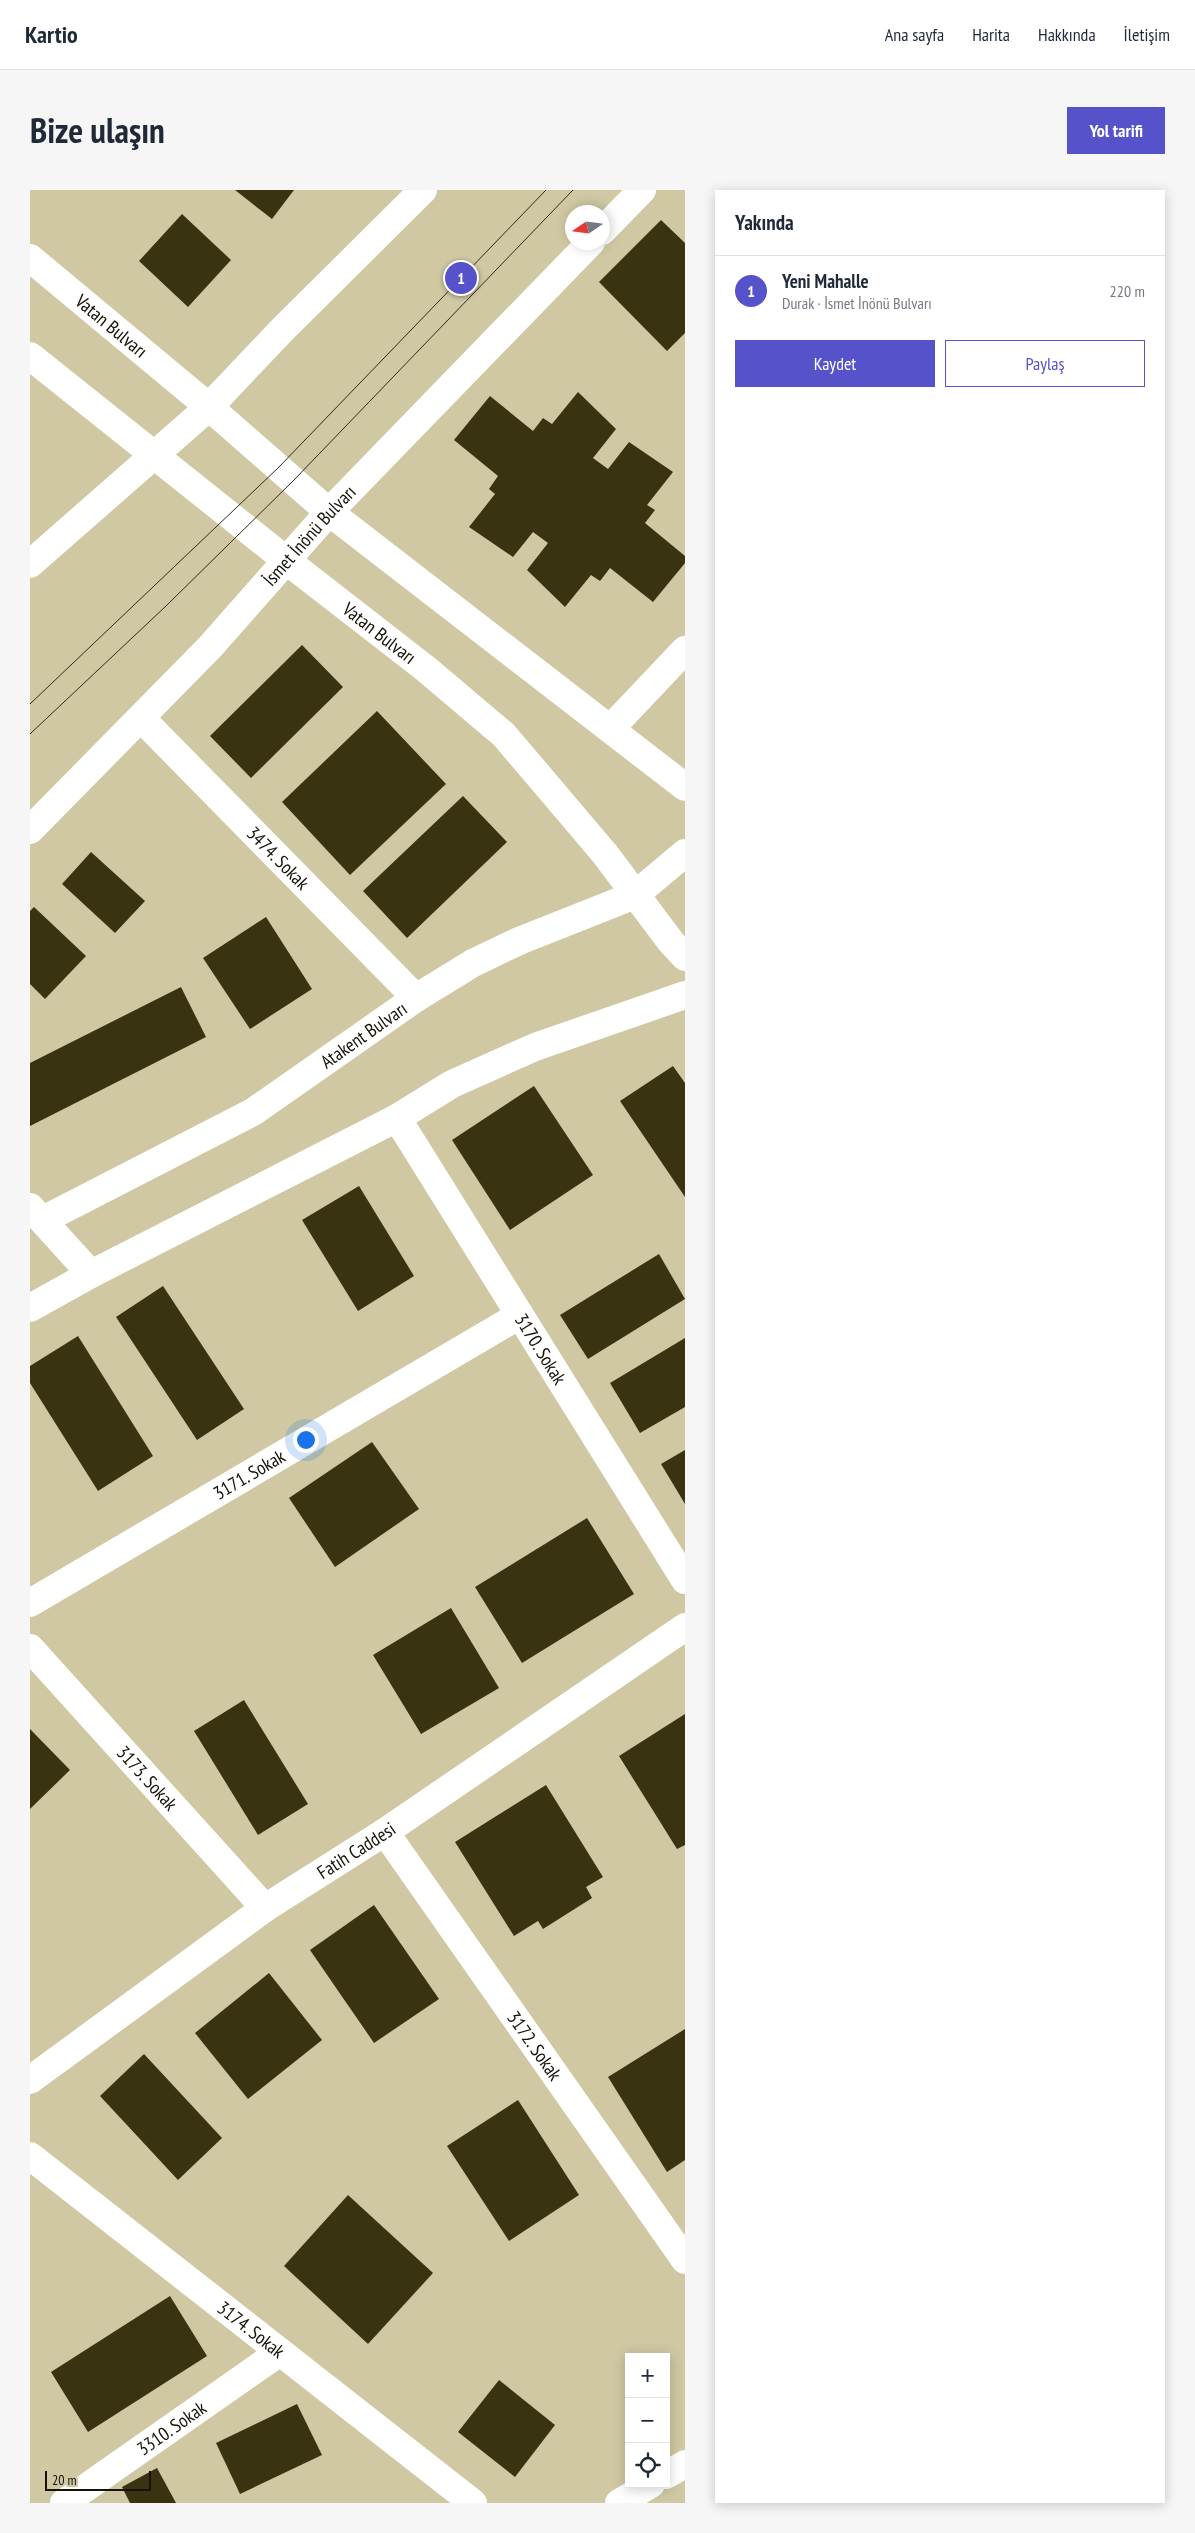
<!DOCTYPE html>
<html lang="tr">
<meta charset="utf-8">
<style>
body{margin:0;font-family:"PT Sans Narrow",sans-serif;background:#f6f6f7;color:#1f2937}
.controls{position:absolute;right:15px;bottom:15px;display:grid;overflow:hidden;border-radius:0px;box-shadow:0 2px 12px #0003}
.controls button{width:45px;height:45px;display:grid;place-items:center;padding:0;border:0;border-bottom:1px solid #e0e1e3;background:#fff;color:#1f2937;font:25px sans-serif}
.compass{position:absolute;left:535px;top:15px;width:45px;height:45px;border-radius:50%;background:#fff;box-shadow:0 2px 12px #0003;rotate:257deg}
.scale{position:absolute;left:15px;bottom:12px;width:106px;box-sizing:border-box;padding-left:5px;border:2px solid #161306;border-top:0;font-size:14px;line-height:18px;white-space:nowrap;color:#161306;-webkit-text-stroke:4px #cfc8a3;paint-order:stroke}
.you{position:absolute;left:275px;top:1249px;width:18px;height:18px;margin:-12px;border:4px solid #fff;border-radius:50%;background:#1a73e8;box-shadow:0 0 0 8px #1a73e833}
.badge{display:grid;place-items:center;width:32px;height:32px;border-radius:50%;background:#5652c9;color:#fff;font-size:16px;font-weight:700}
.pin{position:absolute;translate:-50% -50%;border:2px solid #fff;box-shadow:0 1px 5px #0006}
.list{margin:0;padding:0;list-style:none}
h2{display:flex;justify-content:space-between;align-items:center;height:65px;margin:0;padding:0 20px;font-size:21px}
h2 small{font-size:16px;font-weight:400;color:#747a83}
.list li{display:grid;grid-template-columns:32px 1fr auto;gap:15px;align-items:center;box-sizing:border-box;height:70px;padding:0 20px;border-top:1px solid #e0e1e3}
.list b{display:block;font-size:19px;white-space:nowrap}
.list p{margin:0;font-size:16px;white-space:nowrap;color:#747a83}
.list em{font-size:16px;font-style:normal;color:#747a83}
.actions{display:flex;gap:10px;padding:15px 20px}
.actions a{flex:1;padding:11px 0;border:1px solid #5652c9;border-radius:0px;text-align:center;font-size:18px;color:#5652c9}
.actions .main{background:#5652c9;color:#fff}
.icon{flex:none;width:28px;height:28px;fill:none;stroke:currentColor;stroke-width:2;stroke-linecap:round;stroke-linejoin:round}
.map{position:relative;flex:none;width:655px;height:2313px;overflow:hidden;border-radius:0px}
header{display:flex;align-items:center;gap:30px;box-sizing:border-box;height:70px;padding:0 25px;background:#fff;border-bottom:1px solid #e0e1e3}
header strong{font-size:24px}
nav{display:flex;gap:28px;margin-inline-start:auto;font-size:18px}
.intro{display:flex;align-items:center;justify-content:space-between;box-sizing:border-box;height:120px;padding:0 30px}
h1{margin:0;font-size:35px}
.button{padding:12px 22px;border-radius:0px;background:#5652c9;color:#fff;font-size:18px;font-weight:700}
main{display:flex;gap:30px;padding:0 30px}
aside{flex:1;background:#fff;border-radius:0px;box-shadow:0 2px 12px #0003}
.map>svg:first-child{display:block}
.building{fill:#393312}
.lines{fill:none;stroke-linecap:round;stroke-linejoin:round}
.minor{stroke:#fff;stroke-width:28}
.tertiary{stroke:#fff;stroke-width:28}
.secondary{stroke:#fff;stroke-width:28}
.primary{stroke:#fff;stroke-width:28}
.tram{stroke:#302c1c;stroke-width:1}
.labels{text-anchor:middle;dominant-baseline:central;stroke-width:5;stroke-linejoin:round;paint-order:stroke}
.street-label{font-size:19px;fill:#161306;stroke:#cfc8a3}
</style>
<header>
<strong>Kartio</strong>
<nav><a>Ana sayfa</a><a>Harita</a><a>Hakkında</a><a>İletişim</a></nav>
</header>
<div class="intro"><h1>Bize ulaşın</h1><a class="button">Yol tarifi</a></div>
<main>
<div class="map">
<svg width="655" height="2313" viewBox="0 0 655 2313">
<rect width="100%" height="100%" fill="#cfc8a3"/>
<g class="building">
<polygon points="205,0 264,0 242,29"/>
<polygon points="152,24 201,70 158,117 109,71"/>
<polygon points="631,30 655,53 655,143 637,161 569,92"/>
<polygon points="548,202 586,239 563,268 578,279 599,252 643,282 617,315 625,320 615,333 655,366 655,373 623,412 580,378 570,391 561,385 535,417 497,380 518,353 503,342 483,367 439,337 465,304 459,299 468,286 424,250 460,206 503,241 513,228 522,234"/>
<polygon points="272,455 313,497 221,588 180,546"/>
<polygon points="347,521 416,594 320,685 252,612"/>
<polygon points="433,606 477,652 377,748 333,701"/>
<polygon points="61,662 115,711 85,743 32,694"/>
<polygon points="4,717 56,766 15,809 0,794 0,721"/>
<polygon points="236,727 282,799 220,839 173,768"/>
<polygon points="151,797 176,847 0,936 0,873"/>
<polygon points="643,876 655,893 655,1007 590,911"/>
<polygon points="504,896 563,985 480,1040 422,950"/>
<polygon points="329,996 384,1086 328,1121 272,1030"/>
<polygon points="629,1064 655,1109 558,1169 530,1125"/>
<polygon points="133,1096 214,1219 167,1250 86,1127"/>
<polygon points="48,1146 123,1266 68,1301 0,1193 0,1176"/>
<polygon points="655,1148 655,1217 610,1243 580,1193"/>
<polygon points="342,1252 389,1319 305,1377 259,1308"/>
<polygon points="655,1260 655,1314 631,1274"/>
<polygon points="557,1328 604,1404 492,1473 445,1397"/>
<polygon points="421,1418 469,1498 391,1544 343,1465"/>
<polygon points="214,1510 278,1614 228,1645 164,1541"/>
<polygon points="655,1524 655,1655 647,1659 589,1566"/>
<polygon points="0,1539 40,1580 0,1619"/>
<polygon points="516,1595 573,1687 556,1697 562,1708 513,1739 508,1731 484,1746 425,1652"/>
<polygon points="344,1715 409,1809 344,1853 280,1760"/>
<polygon points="239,1783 292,1850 218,1909 165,1843"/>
<polygon points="655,1839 655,1970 637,1982 578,1887"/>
<polygon points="114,1864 192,1948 148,1990 70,1906"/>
<polygon points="488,1910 549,2005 479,2051 417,1956"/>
<polygon points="318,2005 403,2083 338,2154 254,2076"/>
<polygon points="140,2106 177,2166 58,2242 21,2182"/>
<polygon points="469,2190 525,2235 485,2287 428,2242"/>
<polygon points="267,2214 292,2265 210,2304 186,2253"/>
<polygon points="127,2278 146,2313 100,2313 92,2297"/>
</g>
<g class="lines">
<g class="minor">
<path id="s1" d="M111 528 386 808"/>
<polyline points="581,538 655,460"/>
<path id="s2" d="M367 928 655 1390"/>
<polyline points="0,1017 61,1084"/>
<path id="s3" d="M0 1413 490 1125"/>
<path id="s4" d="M0 1458 235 1718"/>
<path id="s5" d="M355 1642 655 2070"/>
<path id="s6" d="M0 1966 443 2313"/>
<polyline points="636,2285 655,2274"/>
<path id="s7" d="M34 2313 250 2162"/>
<polyline points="589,2313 621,2294"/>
</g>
<path class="tertiary" id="s8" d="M0 1890 235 1718 355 1642 655 1437"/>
<g class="secondary">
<path id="s9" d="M0 68 179 217 299 322 655 597"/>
<path id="s10" d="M0 166 257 371 396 479 474 545 575 664 641 752 655 767"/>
<path id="s11" d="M13 1030 223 922 386 808 443 773 489 751 605 705 655 663"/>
<polyline points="0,1118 61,1084 367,928 422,894 505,857 655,805"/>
</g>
<g class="primary">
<polyline points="572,41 612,0"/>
<polyline points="0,374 179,217 251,141 393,0"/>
<path id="s12" d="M0 640 180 457 299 322 561 52"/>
</g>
<g class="tram">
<polyline points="0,514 248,278 516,0"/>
<polyline points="0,544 136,416 263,291 543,0"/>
</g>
</g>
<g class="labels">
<g class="street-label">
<text stroke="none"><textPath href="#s9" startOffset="106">Vatan Bulvarı</textPath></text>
<text stroke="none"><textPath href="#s12" startOffset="406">İsmet İnönü Bulvarı</textPath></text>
<text stroke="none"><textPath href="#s10" startOffset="446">Vatan Bulvarı</textPath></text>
<text stroke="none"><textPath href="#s1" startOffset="196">3474. Sokak</textPath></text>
<text stroke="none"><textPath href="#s11" startOffset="371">Atakent Bulvarı</textPath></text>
<text stroke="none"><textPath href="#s2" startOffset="272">3170. Sokak</textPath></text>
<text stroke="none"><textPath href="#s3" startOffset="254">3171. Sokak</textPath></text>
<text stroke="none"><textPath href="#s4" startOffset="175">3173. Sokak</textPath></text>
<text stroke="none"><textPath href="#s8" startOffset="399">Fatih Caddesi</textPath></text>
<text stroke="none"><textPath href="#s5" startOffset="261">3172. Sokak</textPath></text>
<text stroke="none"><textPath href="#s6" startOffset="281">3174. Sokak</textPath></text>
<text stroke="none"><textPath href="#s7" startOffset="131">3310. Sokak</textPath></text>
</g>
</g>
</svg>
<div class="controls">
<button>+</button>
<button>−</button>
<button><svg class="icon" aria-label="locate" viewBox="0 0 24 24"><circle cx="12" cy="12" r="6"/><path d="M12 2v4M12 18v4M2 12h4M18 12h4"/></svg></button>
</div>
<svg class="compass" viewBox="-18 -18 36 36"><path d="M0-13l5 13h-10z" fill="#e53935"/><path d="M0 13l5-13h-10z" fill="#747a83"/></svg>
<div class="scale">20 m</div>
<div class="you"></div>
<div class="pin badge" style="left:431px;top:88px">1</div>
</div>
<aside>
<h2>Yakında<small></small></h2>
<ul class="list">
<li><span class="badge">1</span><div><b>Yeni Mahalle</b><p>Durak · İsmet İnönü Bulvarı</p></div><em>220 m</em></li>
</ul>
<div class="actions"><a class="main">Kaydet</a><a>Paylaş</a></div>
</aside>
</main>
